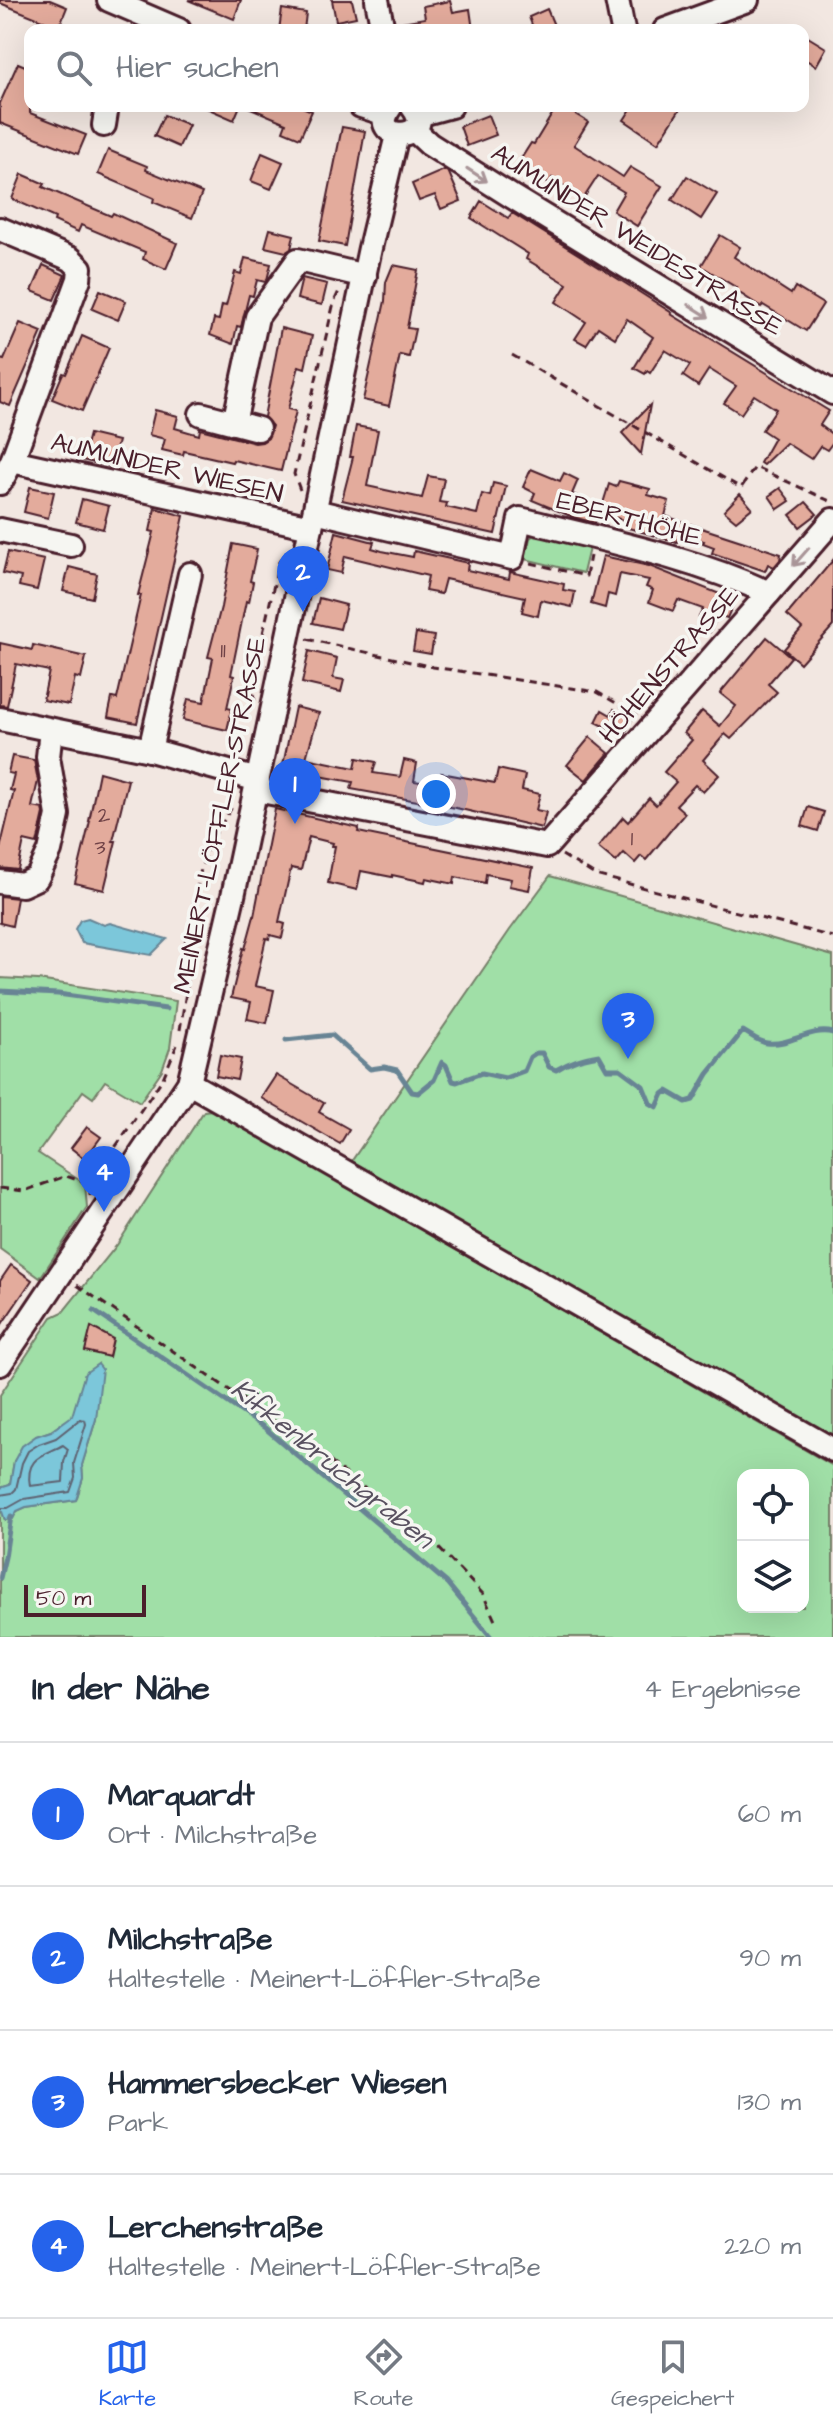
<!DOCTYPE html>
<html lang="de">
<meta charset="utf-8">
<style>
body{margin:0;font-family:"Architects Daughter",sans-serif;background:#f2f2f3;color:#1f2937}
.controls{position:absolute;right:24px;bottom:24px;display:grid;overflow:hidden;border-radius:16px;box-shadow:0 8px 32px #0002}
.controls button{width:72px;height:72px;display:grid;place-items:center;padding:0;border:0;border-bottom:2px solid #e0e1e3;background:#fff;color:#1f2937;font:40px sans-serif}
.scale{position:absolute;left:24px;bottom:20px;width:122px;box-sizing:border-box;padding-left:8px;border:4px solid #4a1f2b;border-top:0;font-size:22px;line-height:28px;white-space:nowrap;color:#4a1f2b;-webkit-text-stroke:6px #f6f6f2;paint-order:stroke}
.you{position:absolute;left:436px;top:794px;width:28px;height:28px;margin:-20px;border:6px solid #fff;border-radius:50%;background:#1a73e8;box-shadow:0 0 0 12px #1a73e833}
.badge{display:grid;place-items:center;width:52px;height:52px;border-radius:50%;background:#2563eb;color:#fff;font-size:26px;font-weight:700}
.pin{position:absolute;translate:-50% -66px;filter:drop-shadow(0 2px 4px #0008)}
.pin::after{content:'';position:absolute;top:42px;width:28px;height:24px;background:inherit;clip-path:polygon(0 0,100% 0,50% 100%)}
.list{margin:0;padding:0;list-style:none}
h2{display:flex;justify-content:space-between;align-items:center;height:104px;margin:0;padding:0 32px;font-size:34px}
h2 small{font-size:26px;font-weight:400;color:#747a83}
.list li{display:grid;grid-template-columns:52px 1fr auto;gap:24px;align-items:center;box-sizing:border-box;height:144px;padding:0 32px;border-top:2px solid #e0e1e3}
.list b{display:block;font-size:30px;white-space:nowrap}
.list p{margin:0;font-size:26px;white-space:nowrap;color:#747a83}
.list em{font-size:26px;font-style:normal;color:#747a83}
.icon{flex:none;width:44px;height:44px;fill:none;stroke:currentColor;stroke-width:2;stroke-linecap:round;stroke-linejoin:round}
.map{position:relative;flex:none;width:833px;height:1637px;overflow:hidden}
.search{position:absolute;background:#fff;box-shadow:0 8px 32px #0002;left:24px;right:24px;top:24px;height:88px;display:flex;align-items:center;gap:20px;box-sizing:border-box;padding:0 28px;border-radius:16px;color:#747a83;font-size:30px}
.sheet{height:680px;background:#fff}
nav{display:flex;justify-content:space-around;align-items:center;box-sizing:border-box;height:112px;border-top:2px solid #e0e1e3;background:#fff;font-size:22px;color:#747a83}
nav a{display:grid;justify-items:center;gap:4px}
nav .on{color:#2563eb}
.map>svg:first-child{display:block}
.green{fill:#a0dfa7;stroke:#757f69;stroke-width:2;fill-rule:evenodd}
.water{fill:#7bc7da;stroke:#678494;stroke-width:2}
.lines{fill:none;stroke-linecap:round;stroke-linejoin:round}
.shore{stroke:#5e6271;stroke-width:2}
.stream{stroke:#678494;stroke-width:5}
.building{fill:#e3ab9c;stroke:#4a1f2b;stroke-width:2}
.minor-casing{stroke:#4a1f2b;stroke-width:28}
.path{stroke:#4a1f2b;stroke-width:3;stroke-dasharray:8 6;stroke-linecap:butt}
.minor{stroke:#f6f6f2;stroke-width:22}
.oneway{stroke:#a99598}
.labels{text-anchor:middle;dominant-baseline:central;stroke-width:7;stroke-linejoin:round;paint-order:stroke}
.number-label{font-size:22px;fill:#704247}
.street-label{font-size:26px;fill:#4a1f2b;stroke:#f6f6f2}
.water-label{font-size:28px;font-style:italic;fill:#595160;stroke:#f6f6f2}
</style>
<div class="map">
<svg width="833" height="1637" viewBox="0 0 833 1637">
<rect width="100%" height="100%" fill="#f2e7e1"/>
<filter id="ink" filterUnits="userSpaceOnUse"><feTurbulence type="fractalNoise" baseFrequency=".0125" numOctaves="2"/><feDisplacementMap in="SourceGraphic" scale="16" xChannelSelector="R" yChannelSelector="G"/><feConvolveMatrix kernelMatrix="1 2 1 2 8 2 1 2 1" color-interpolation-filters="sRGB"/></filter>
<g filter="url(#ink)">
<g class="green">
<polygon points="539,531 590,544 583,573 525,559 530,538"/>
<polygon points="550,876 833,956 833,1437 351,1162 510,930"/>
<polygon points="0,978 38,980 176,1001 170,1048 162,1070 140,1102 105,1081 93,1098 83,1091 38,1153 85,1184 87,1207 40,1278 0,1249"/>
<path d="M212 1110 833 1466V1637H0V1506L5 1520 13 1518 17 1511 26 1507 76 1500 83 1478 82 1465 96 1419 98 1364 85 1374 73 1416 51 1431 36 1436 14 1461 10 1485 0 1488V1395L52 1317 63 1312 117 1245 204 1111ZM743 1475H803V1607H743Z"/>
</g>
<g class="water">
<polygon points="88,918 104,925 110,923 167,939 151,955 82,943 75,929 80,920"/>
<polygon points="98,1364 102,1369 96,1419 82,1465 83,1478 76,1500 26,1507 17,1511 13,1519 5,1520 0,1506 0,1488 10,1485 14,1461 22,1446 36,1436 51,1431 72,1416 85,1373"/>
</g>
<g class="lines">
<g class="shore">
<path d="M63 1445 68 1449 64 1462 63 1482 30 1486C25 1457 43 1456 63 1445Z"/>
<polyline points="0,1495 12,1493 16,1489 22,1463 28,1451 39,1444 56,1438 80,1419 85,1420 86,1424 74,1463 75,1478 70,1492 24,1499 8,1508 0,1508"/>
</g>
<g class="stream">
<polyline points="0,991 58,994 166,1009"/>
<path d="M286 1040 332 1035 370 1069 384 1067 397 1070 412 1092 418 1093 434 1080 442 1062 446 1065 453 1081 457 1082 482 1073 505 1078 524 1071 530 1057 536 1053H542L549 1067 556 1070C571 1061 582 1058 599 1055L607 1069H620L643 1086 650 1103 657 1107 663 1094 667 1091 686 1102 693 1100 708 1074 743 1031C751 1035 758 1042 767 1043 791 1046 810 1027 833 1033"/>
<polyline points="94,1311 265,1428 447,1583 491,1637"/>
<polyline points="0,1578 5,1557 11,1516"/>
</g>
</g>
<g class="building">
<polygon points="0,0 50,0 67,7 59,27 0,3"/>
<polygon points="188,0 241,0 234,19"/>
<polygon points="332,0 352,0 356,17 336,21"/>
<polygon points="450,1 453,12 470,9 473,30 397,30 396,23 425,18 423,6"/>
<polygon points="282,9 306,13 304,30 279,30"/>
<polygon points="547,9 556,30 534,30 529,17"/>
<polygon points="803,34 826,48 816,66 803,58"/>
<polygon points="18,63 30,68 30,113 86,135 78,154 0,123 0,103"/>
<polygon points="202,106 240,106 234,120"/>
<polygon points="246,106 300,106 312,111 300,138 283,131 286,123"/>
<polygon points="557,106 562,106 588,122 574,145 623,177 630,167 662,186 637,226 613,211 624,192 598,176 583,199 552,178 548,184 517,165 531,143 534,144"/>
<polygon points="633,106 682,106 658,143 624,120"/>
<polygon points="164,115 189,125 179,147 154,136"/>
<polygon points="488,115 496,135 467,146 460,126"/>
<polygon points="342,127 365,131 345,246 319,241"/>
<polygon points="108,150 147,166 146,170 202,193 192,218 153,202 154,198 98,174"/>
<polygon points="262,153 283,162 271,189 251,181"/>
<polygon points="444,170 449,173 461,201 441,209 435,195 419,201 412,184"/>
<polygon points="22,174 45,184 43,187 111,216 113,213 177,243 166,269 143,259 145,252 81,225 78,232 54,221 55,218 12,199"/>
<polygon points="687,176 717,194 701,219 672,200"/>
<polygon points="481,201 508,218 512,213 636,290 672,313 671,314 829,411 820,425 833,435 833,442 827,450 820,446 811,459 786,443 763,465 760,463 774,438 762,430 776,409 754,395 741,414 724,403 736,386 709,369 698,386 683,376 690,365 665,350 650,373 647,371 645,374 634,368 653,337 627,319 615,338 598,327 586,345 575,339 586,322 556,302 567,284 526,259 528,254 471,218"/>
<polygon points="270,229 294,235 291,249 286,252 265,247"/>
<polygon points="720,235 740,247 734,257 791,294 795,287 823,304 806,331 763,305 761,307 735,290 737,288 701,266"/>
<polygon points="245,258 271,264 267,280 265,282 257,280 253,296 249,295 241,327 237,326 233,344 210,335 214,319 219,320 222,305 226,306 235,272 241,274"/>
<polygon points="43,265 65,275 54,300 32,291"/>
<polygon points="393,265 418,270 407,328 415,329 409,357 400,355 389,406 363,400 385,301 386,282"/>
<polygon points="302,278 327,284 322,305 297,299"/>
<polygon points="100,290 126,301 118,320 92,309"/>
<polygon points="20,323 42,332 10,406 0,402 0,359 4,360"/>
<polygon points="281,328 312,336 305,368 299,366 288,409 296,411 281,471 233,460 232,462 184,451 183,455 162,450 165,439 149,435 155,410 178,416 175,428 199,435 200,429 255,443 262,442 268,438 272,426 264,417"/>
<polygon points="82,336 109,348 82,411 52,399 63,373 66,374"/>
<polygon points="650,405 641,454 622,433"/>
<polygon points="356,426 378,430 367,486 422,498 428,476 444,479 439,502 447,503 446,507 477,514 482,494 490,496 493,483 506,486 495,534 342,500 353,457 350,457"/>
<polygon points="89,434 118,441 111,467 82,460"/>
<polygon points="531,469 560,481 564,473 578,480 572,494 602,507 595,523 573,517 532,500 535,493 523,487"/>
<polygon points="619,481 650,489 648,495 669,501 665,516 781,554 780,560 774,567 768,564 765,571 712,553 714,547 703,543 704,541 679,536 677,542 625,527 626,521 600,513 609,484 616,487"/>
<polygon points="30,487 54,492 48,518 24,512"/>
<polygon points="780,488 790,501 778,509 769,496"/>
<polygon points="740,494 752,508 736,521 724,511"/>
<polygon points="82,499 109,506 103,529 76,522"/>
<polygon points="806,502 817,514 800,527 790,515"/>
<polygon points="155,508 184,516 137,723 108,717 112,698 117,699 141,595 138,595 154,532 150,531"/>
<polygon points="336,532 374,542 372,548 382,551 413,557 414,551 468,563 467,570 509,579 510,572 564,584 563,590 575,592 572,607 541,600 538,616 522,612 525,597 445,579 441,594 425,591 428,576 345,556 341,573 327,570"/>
<polygon points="233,544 257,549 250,581 253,582 249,602 246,601 231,675 234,676 227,708 232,709 227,730 183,720 188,699 204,702 213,658 208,657 221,607"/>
<polygon points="8,552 44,560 37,590 19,586 21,577 3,573"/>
<polygon points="603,556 649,566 735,600 727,618 718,615 710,632 699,627 702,618 699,617 703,609 678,600 673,611 649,602 653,590 646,587 649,580 620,574 615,596 608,594 605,608 591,604"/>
<polygon points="833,560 833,626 800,663 784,649 802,628 787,615"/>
<polygon points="69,567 97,574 92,598 63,591"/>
<polygon points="319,598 346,605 340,629 313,623"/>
<polygon points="416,633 434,636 431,654 413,651"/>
<polygon points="767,637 791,657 768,684 777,692 731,739 725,734 703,760 719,775 703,792 695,785 676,805 685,813 646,860 641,856 635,863 624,853 616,862 598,847 623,817 628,822 649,798 656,805 676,782 664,772 692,740 684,733 702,711 720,726 736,706 720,693"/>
<polygon points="0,643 32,650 33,645 86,657 81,679 75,677 69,705 43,700 49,671 16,664 7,706 0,705"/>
<polygon points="309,651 337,658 333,678 344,680 341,692 302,683"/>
<polygon points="295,707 319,713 306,758 355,768 357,758 376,762 373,773 400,777 404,760 417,763 414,781 439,785 441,773 495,783 498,769 525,775 522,790 540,794 536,810 546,812 542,828 456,808 351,789 353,782 319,776 318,782 281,775"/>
<polygon points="614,709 632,719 624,736 596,722 602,710 611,715"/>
<polygon points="590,737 609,753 586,780 567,765"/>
<polygon points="12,756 34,760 38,781 32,807 43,809 44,813 37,844 24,841 18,870 0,868 0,849 14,791 10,790 14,774 8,773"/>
<polygon points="99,772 128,780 113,841 116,841 104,890 75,883 90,821 89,821"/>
<polygon points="808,807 824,812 818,831 802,826"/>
<polygon points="275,809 359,828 358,832 533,868 529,890 509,886 511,879 486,874 485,883 455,877 454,884 426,878 425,882 392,875 392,877 361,871 357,890 328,883 335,846 332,846 333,843 309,837 301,870 291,868 279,922 285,924 282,938 270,935 269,939 266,938 255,986 274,990 267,1023 247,1019 251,1002 231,998 243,948 245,949 254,916"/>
<polygon points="0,896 17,898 12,926 0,923"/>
<polygon points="220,1055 241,1059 237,1080 216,1076"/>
<polygon points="276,1075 324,1103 319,1112 349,1129 340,1144 261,1098"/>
<polygon points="87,1127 101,1137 85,1159 71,1148"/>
<polygon points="11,1265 32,1280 0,1327 0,1281"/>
<polygon points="91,1327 113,1339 109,1357 85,1351"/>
</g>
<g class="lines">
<defs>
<g id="minor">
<polyline points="109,0 179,30"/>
<polyline points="377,0 383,30"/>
<polyline points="617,0 623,30"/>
<polyline points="665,30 747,0"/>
<polyline points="361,106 386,114"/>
<path d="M391 106C363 144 441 142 412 106"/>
<polyline points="418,115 451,106"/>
<polyline points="104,125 107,106"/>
<polyline points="414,130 429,144 511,196 833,393"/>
<polyline points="0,229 71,259 80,268 79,279 12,461 0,483"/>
<polyline points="201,414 258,429"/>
<polyline points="234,423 257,317 298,260 365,276"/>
<polyline points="12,461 311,527"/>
<path d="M315 511 512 558 520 519C604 540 690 557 769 593"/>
<polyline points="0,530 71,545"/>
<polyline points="0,719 150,750 258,780"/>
<polyline points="150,750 190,574"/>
<polyline points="256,790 547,846 833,520"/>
<polyline points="0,882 22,885 37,878 50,851 58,815 48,757 51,730"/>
<polyline points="189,1083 833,1450"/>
<polyline points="0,1364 189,1083 233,896 370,248 397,135"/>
</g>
</defs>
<use href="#minor" class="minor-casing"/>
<g class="path">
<polyline points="512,355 741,488 755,467 830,501"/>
<polyline points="300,490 294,474 334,302 340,289"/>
<polyline points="531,563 586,576 590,556"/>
<polyline points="307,639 433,667 597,692 637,715"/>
<polyline points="255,701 251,687 279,562 285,554"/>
<polyline points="562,855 595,875 833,937"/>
<polyline points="180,1030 187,986 185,943 201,869 209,844 232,807"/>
<polyline points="0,1188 24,1191 66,1176 89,1184"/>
<polyline points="90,1195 90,1184 163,1078 177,1045"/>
<polyline points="77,1285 302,1440 430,1539 483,1594 497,1625"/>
</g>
<use href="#minor" class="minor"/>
</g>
<defs><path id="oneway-shaft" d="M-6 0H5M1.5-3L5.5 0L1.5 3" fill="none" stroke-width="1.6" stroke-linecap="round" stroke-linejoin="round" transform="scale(2)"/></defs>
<g class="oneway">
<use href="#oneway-shaft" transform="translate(477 175) rotate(33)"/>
<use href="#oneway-shaft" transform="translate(699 311) rotate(32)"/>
<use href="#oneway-shaft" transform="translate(801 557) rotate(131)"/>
</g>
</g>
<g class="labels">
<g class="number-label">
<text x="223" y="650">11</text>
<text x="104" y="815">2</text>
<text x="632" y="838">1</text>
<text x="100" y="847">3</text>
</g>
<g class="street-label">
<text transform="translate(637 240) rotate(32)">AUMUNDER WEIDESTRASSE</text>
<text transform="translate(167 468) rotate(13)">AUMUNDER WIESEN</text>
<text transform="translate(629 519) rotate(15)">EBERTHÖHE</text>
<text transform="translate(669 665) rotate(-49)">HÖHENSTRASSE</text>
<text transform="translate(220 815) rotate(-78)">MEINERT-LÖFFLER-STRASSE</text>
</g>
<g class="water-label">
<text transform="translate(332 1464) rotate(39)">Kifkenbruchgraben</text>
</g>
</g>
</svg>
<div class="controls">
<button><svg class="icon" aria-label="locate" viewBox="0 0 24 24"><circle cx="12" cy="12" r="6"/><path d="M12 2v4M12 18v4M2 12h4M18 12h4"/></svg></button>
<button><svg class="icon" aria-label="layers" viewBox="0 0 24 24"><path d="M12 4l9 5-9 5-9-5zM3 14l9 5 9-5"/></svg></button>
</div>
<div class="scale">50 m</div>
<div class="you"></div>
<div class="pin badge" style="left:295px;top:824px">1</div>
<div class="pin badge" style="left:303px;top:612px">2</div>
<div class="pin badge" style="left:628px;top:1059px">3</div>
<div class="pin badge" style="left:104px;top:1212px">4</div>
<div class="search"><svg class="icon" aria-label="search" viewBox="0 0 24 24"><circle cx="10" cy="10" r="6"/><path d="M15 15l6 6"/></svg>Hier suchen</div>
</div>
<section class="sheet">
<h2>In der Nähe<small>4 Ergebnisse</small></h2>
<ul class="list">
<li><span class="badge">1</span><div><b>Marquardt</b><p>Ort · Milchstraße</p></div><em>60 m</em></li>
<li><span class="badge">2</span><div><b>Milchstraße</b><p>Haltestelle · Meinert-Löffler-Straße</p></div><em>90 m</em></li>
<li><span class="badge">3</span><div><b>Hammersbecker Wiesen</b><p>Park</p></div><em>130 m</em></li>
<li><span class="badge">4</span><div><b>Lerchenstraße</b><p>Haltestelle · Meinert-Löffler-Straße</p></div><em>220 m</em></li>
</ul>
</section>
<nav>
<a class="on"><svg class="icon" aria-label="map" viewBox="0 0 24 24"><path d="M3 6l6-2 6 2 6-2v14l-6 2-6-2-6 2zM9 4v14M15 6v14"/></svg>Karte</a>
<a><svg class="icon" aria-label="directions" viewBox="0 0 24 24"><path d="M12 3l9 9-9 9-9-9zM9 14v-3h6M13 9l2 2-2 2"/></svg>Route</a>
<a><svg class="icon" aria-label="saved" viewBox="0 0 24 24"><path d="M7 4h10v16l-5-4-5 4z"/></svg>Gespeichert</a>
</nav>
